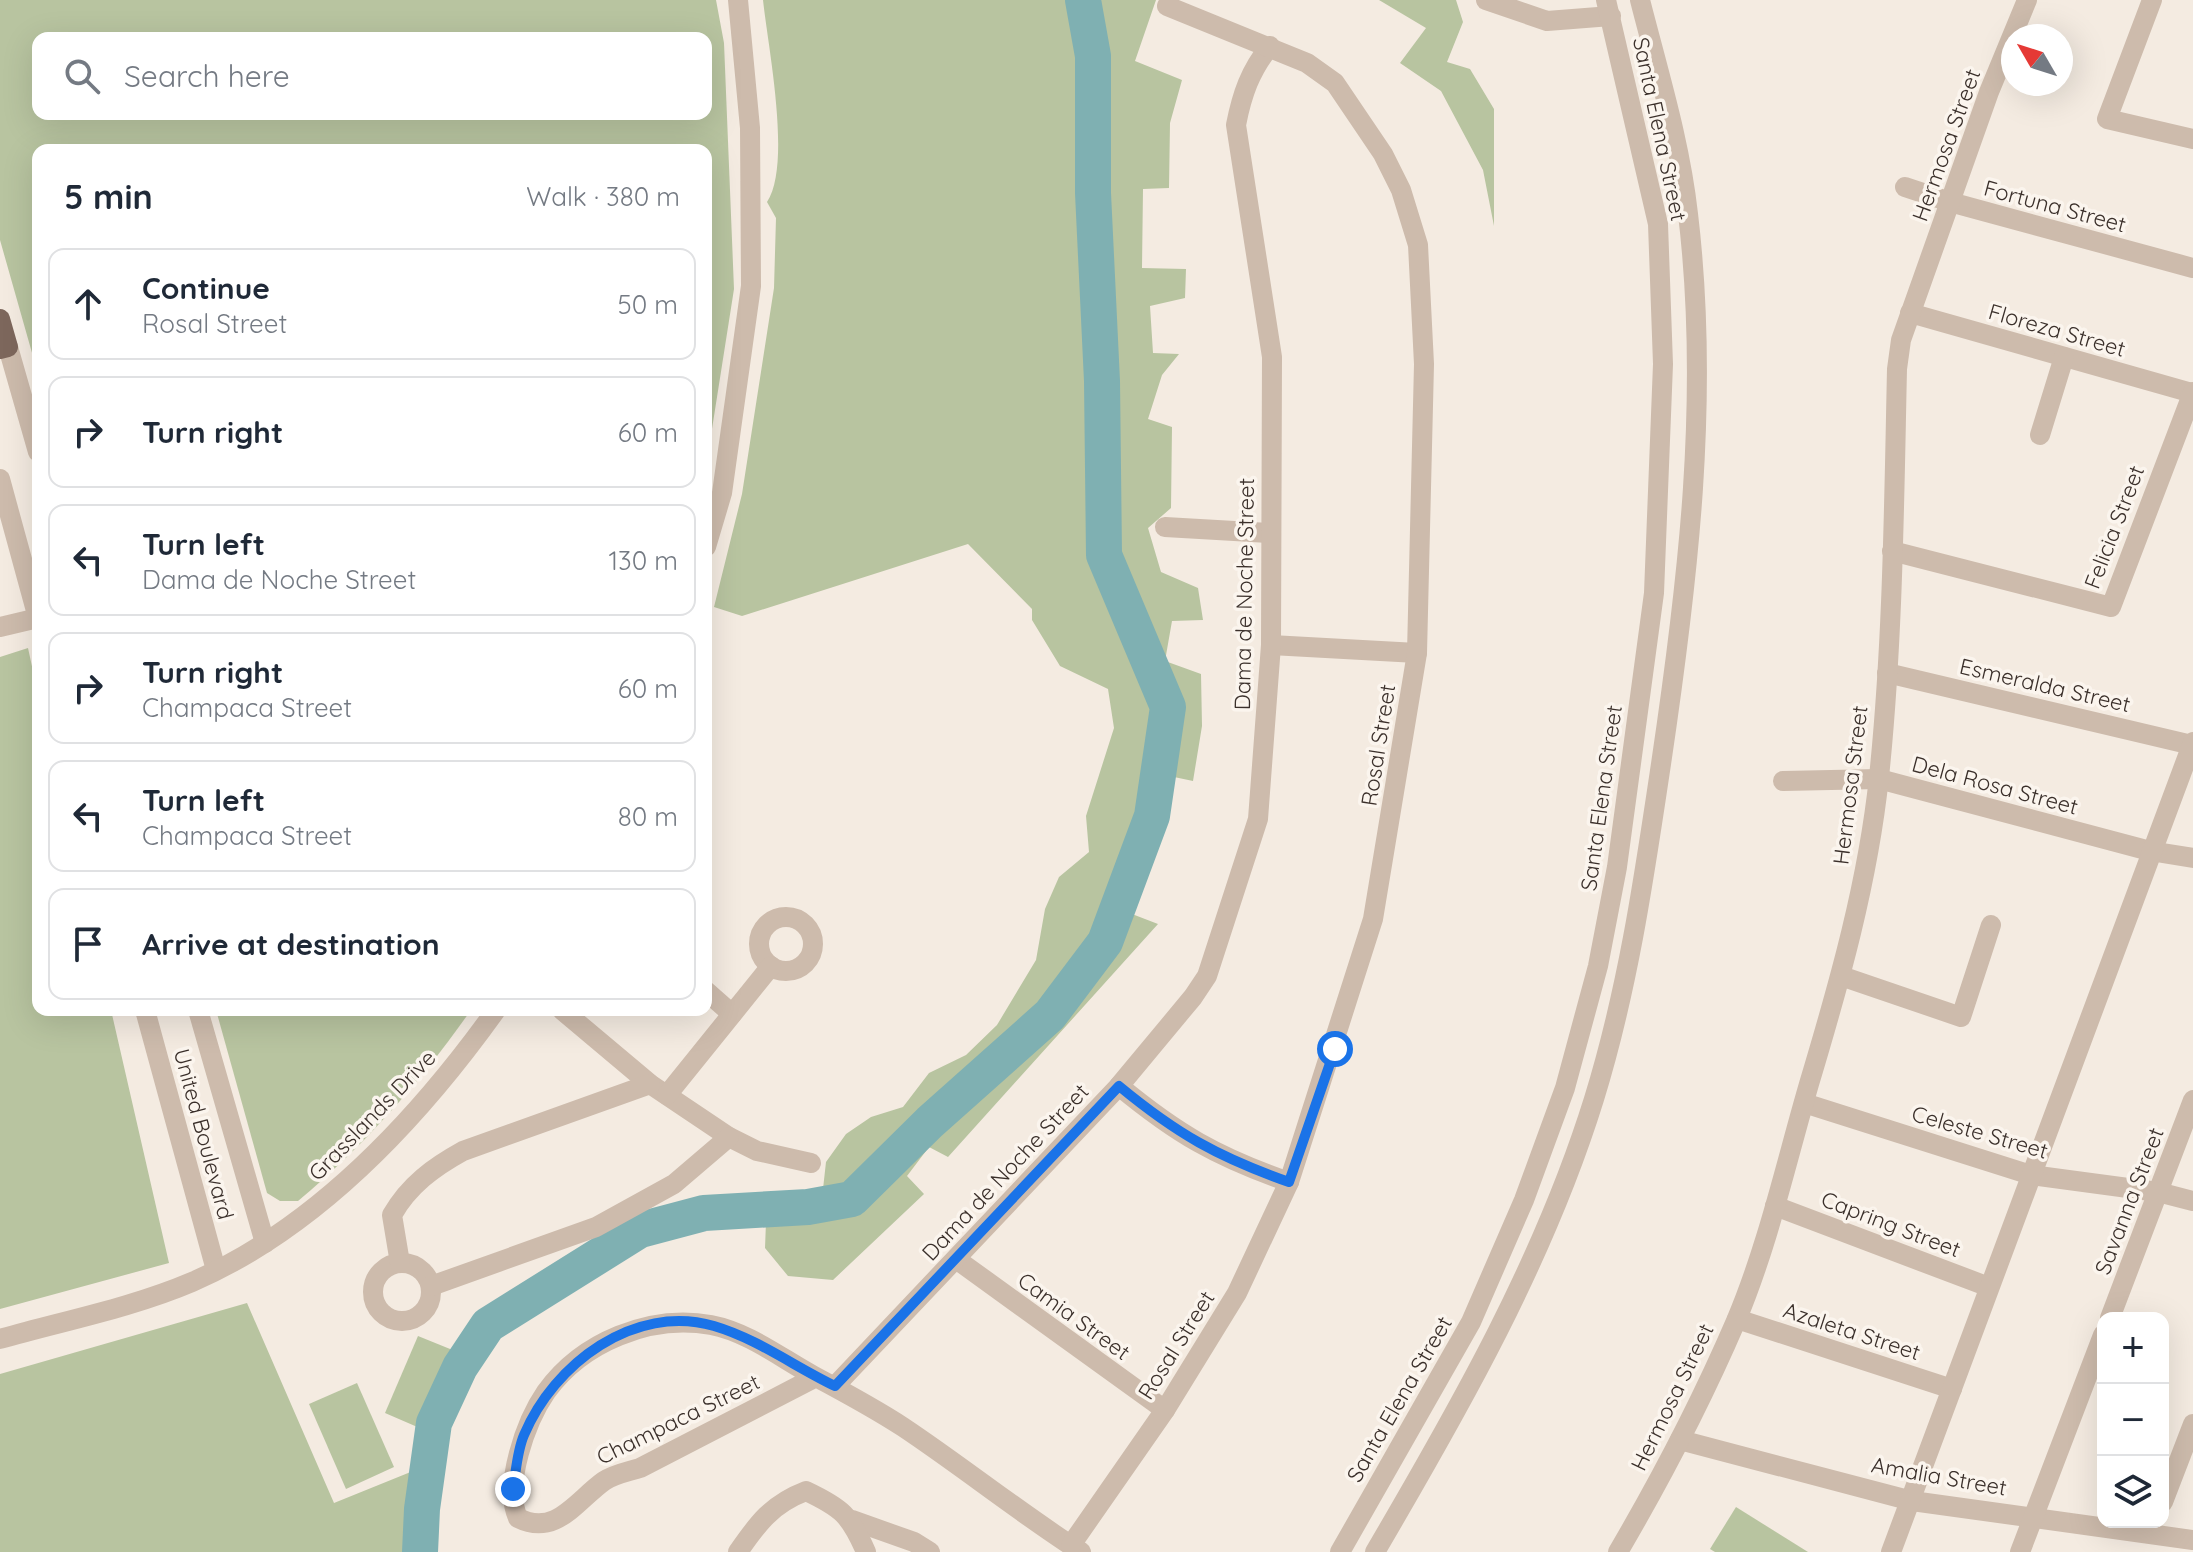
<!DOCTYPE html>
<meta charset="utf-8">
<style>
body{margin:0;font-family:Quicksand,sans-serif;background:#f2f2f3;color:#1f2937}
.controls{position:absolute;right:24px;bottom:24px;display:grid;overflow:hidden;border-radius:16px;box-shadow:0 8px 32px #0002}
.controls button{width:72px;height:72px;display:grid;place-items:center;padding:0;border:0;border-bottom:2px solid #e0e1e3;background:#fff;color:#1f2937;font:40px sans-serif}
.compass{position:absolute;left:2001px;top:24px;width:72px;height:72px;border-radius:50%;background:#fff;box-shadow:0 8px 32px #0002;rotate:309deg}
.stop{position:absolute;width:24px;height:24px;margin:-18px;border:6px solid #1a73e8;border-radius:50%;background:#fff}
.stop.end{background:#1a73e8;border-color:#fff;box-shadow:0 2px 8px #0008}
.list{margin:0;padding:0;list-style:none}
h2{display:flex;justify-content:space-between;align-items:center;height:104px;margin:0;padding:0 32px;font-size:34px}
h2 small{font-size:26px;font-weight:400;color:#747a83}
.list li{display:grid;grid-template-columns:52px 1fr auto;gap:24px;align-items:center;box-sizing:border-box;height:112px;margin:0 16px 16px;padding:0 16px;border:2px solid #e0e1e3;border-radius:16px}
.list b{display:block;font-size:30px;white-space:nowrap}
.list p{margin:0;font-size:26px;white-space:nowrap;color:#747a83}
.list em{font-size:26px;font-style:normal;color:#747a83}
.icon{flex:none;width:44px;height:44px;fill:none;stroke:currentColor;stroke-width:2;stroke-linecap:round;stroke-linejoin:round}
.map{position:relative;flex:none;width:2193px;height:1552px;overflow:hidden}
.search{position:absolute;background:#fff;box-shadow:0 8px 32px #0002;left:32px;top:32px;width:680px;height:88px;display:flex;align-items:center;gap:20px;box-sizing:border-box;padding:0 28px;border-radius:16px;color:#747a83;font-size:30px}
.panel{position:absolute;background:#fff;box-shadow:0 8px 32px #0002;left:32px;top:144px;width:680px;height:872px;border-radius:16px}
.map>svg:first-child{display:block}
.green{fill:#b8c4a0;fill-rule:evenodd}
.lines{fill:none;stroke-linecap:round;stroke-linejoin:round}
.river{stroke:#7fb0b2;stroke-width:36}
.minor{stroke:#cdbbac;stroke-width:20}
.major{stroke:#7d675c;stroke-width:20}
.route{stroke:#1a73e8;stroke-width:10}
.labels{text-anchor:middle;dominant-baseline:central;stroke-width:7;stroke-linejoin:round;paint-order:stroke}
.street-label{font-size:22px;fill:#3b302b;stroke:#fbf5ee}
</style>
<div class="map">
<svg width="2193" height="1552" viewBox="0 0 2193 1552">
<rect width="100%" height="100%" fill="#f4ebe1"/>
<g class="green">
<path d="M0 0H716L724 43 734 289 706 467V150H38V374L0 240ZM38 38H706V114H38Z"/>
<path d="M763 0H1156L1135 61 1182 80 1170 123 1169 188 1143 189 1142 268 1186 269 1185 298 1150 306 1153 353 1179 354 1162 375 1148 419 1172 427 1171 508 1148 528 1161 572 1198 588 1203 620 1172 621 1165 661 1201 674 1202 726 1193 781 1174 777 1164 821 1132 914 1158 924 948 1157 929 1147 907 1176 924 1194 833 1280 788 1276 765 1248 766 1222 823 1189 826 1162 846 1134 871 1117 903 1107 929 1073 966 1055 997 1025 1036 960 1045 909 1059 877 1089 852 1086 816 1114 728 1108 689 1060 666 1032 620V609L968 544 742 616 714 607 742 494 774 288 776 218 767 202C792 165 768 47 763 0Z"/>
<polygon points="1379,0 1456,0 1463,22 1447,62 1470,69 1494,109 1494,226 1483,170 1441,91 1400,63 1426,28"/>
<polygon points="28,648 38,694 38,1010 111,1010 169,1263 0,1309 0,657"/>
<path d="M216 1010H471C421 1081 365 1145 298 1201H280L267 1193Z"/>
<polygon points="247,1303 334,1503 418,1469 410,1552 0,1552 0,1374"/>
<polygon points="418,1336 455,1351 422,1429 385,1413"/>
<polygon points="357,1383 394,1467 346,1489 309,1404"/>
<polygon points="1736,1507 1808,1552 1715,1552 1710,1549"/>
</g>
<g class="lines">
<polyline class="river" points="420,1552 422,1509 434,1423 460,1367 488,1325 640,1230 704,1213 808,1207 852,1199 930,1122 1050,1015 1105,942 1152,816 1168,707 1104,555 1102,381 1093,193 1093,56 1083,0"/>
<g class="minor">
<polyline points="1486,0 1547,21 1611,16"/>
<polyline points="2152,0 2107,119 2193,139"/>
<polyline points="1905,187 1950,202 2193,268"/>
<polyline points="1910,313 2192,393"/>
<polyline points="8,347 38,452"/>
<polyline points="2040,435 2064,357"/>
<polyline points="0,479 38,618"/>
<polyline points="1165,527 1269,533"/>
<polyline points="706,547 722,493 751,286 750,128 738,0"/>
<polyline points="1892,551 2111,607 2193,392"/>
<polyline points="0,627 38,618"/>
<polyline points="1271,645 1417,653"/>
<polyline points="1887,673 2192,745"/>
<polyline points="1783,781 1879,779 2150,851 2193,858"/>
<circle cx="786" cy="944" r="27"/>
<polyline points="1841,976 1961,1017 1991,925"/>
<polyline points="706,991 732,1014"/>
<polyline points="145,1010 216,1270"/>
<polyline points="198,1010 265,1243"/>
<polyline points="562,1010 650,1084 729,1137 757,1151 811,1163"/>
<path d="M1119 1086C1177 1134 1217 1157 1289 1182"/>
<polyline points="667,1095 771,966"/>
<polyline points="1804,1103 2031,1175 2158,1192 2193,1201"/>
<polyline points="1775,1206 1989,1287"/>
<polyline points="956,1259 1165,1410"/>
<circle cx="402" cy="1292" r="29"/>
<path d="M400 1263 392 1215C409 1185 434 1167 463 1151L650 1084"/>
<polyline points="431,1286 596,1227 674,1184 729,1137"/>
<polyline points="2110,1318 2193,1100"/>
<polyline points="1737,1319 1952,1389"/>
<path d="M0 1339C63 1321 131 1308 192 1282 317 1228 418 1119 496 1010"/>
<path d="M816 1377 640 1468C627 1472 615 1474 604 1481 576 1501 556 1537 518 1518 503 1485 526 1421 546 1392 582 1342 650 1314 711 1325 748 1332 781 1358 814 1376 844 1392 874 1408 903 1427 963 1467 1020 1513 1081 1552"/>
<path d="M835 1386 1119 1086 1193 997 1207 976 1258 819 1271 645 1272 357 1236 125C1242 94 1250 71 1270 46"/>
<polyline points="1680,1440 1912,1501 2193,1540"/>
<polyline points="2163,1502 2193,1424"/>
<polyline points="852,1520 914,1542 930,1552"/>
<polyline points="1071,1545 1165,1410 1237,1293 1289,1182 1373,919 1417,653 1424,364 1418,245 1401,190 1383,154 1335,83 1307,63 1167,6"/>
<path d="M738 1552C758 1523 772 1504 806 1491 842 1508 850 1515 866 1552"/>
<polyline points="1340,1552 1471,1322 1524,1200 1565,1088 1598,966 1617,867 1654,593 1663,364 1658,224 1606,0"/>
<path d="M1375 1552C1460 1407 1544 1260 1594 1099 1628 989 1644 878 1661 764 1688 582 1710 398 1688 214 1680 141 1658 71 1640 0"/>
<path d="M1618 1552C1662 1477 1702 1400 1736 1321 1768 1245 1786 1163 1809 1084 1839 984 1868 882 1879 777 1893 642 1894 505 1897 369L1901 340 1989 92 2027 0"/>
<polyline points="1891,1552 2193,742"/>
<polyline points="2020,1552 2103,1335"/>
</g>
<polyline class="major" points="0,319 8,347 0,349"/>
</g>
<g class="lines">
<path class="route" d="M513 1489C516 1472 517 1451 524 1435 554 1364 634 1303 714 1326 758 1339 795 1367 835 1386L1119 1086C1177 1134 1218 1157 1289 1182L1335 1049"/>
</g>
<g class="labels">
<g class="street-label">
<text transform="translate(1660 129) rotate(78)">Santa Elena Street</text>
<text transform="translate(1946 145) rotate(-70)">Hermosa Street</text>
<text transform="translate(2055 206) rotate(15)">Fortuna Street</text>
<text transform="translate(2057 330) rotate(16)">Floreza Street</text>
<text transform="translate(2114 527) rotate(-69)">Felicia Street</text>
<text transform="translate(1244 594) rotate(-89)">Dama de Noche Street</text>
<text transform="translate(2045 685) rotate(13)">Esmeralda Street</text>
<text transform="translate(1378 745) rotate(-81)">Rosal Street</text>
<text transform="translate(1850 785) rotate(-83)">Hermosa Street</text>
<text transform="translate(1995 785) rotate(15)">Dela Rosa Street</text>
<text transform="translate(1601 798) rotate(-82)">Santa Elena Street</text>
<text transform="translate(372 1115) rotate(-46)">Grasslands Drive</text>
<text transform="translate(1980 1132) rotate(16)">Celeste Street</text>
<text transform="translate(204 1134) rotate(75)">United Boulevard</text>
<text transform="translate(1005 1172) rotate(-47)">Dama de Noche Street</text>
<text transform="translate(2129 1201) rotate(-69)">Savanna Street</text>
<text transform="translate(1891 1224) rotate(21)">Capring Street</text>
<text transform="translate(1074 1316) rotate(36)">Camia Street</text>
<text transform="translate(1852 1331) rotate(18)">Azaleta Street</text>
<text transform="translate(1176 1345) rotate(-58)">Rosal Street</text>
<text transform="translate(1672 1397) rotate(-64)">Hermosa Street</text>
<text transform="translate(1399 1399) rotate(-60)">Santa Elena Street</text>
<text transform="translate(678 1419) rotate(-26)">Champaca Street</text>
<text transform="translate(1939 1476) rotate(10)">Amalia Street</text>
</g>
</g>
</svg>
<div class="controls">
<button>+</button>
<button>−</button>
<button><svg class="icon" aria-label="layers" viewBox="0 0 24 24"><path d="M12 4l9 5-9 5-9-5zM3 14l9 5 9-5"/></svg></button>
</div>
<svg class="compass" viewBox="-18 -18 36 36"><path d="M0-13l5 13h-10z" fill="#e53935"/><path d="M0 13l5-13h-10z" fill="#747a83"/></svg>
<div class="stop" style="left:1335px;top:1049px"></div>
<div class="stop end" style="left:513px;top:1489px"></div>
<div class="search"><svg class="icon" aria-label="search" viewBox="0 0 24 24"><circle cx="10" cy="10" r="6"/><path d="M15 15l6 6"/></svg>Search here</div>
<section class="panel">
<h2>5 min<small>Walk · 380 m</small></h2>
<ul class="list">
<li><svg class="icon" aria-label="ahead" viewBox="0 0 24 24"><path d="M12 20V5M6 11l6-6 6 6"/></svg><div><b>Continue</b><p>Rosal Street</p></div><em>50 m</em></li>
<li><svg class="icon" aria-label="right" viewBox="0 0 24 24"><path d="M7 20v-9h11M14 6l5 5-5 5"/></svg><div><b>Turn right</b></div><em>60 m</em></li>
<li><svg class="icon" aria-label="left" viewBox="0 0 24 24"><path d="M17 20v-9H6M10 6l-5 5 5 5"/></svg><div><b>Turn left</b><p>Dama de Noche Street</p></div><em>130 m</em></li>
<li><svg class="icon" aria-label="right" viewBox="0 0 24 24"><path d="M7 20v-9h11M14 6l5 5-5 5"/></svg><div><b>Turn right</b><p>Champaca Street</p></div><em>60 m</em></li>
<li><svg class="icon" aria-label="left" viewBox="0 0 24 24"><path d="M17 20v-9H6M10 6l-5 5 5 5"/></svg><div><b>Turn left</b><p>Champaca Street</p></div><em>80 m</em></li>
<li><svg class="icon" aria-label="arrive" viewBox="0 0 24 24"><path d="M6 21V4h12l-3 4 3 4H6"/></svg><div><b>Arrive at destination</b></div></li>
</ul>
</section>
</div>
